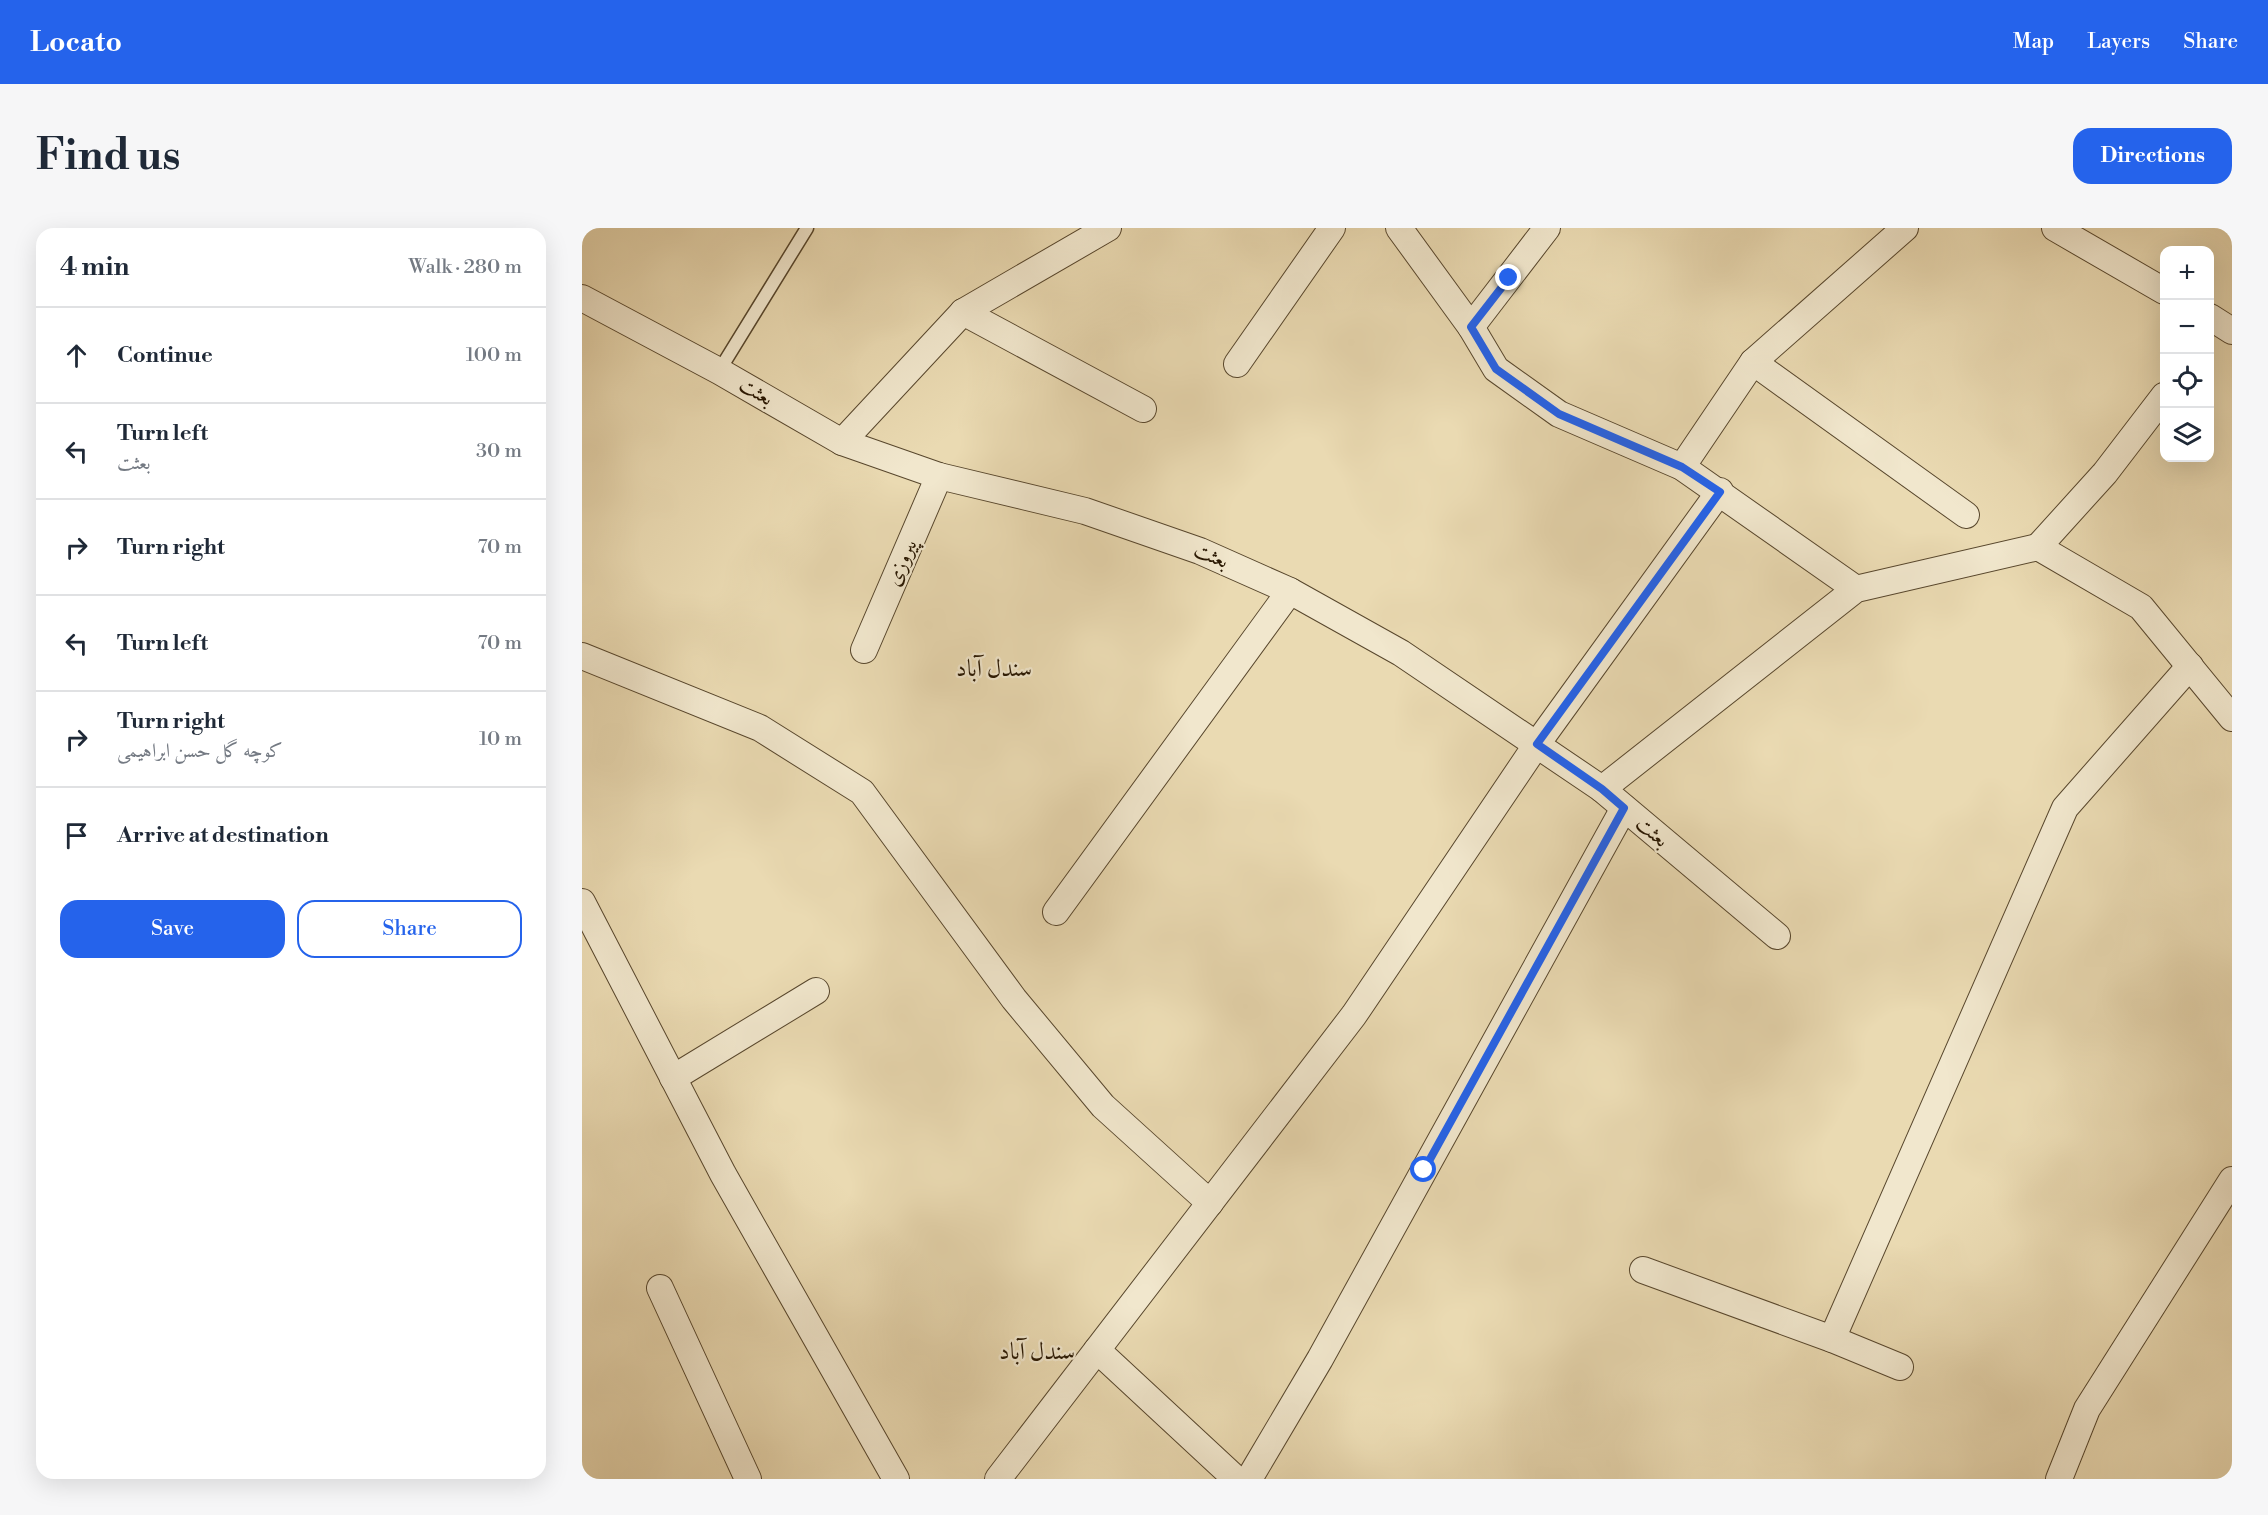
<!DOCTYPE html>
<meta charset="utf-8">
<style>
body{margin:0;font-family:"Libre Bodoni",Amiri,serif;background:#f6f6f7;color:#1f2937}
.controls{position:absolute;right:18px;top:18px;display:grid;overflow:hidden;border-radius:12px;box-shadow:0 6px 24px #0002}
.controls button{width:54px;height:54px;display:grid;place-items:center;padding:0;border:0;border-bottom:2px solid #e0e1e3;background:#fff;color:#1f2937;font:30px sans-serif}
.stop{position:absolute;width:18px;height:18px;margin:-14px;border:4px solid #2563eb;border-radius:50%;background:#fff}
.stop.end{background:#2563eb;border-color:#fff;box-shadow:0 2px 6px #0008}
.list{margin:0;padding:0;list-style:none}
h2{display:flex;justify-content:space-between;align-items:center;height:78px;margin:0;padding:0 24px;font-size:26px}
h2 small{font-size:20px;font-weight:400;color:#747a83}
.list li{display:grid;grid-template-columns:39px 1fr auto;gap:18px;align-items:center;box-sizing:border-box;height:96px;padding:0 24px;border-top:2px solid #e0e1e3}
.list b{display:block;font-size:22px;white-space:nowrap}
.list p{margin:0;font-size:20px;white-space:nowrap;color:#747a83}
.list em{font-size:20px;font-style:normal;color:#747a83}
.actions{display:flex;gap:12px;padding:18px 24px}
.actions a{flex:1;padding:14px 0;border:2px solid #2563eb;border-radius:18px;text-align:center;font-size:21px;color:#2563eb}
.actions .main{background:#2563eb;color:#fff}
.icon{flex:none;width:33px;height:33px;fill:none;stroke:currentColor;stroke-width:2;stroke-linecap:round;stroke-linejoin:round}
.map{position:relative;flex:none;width:1650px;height:1251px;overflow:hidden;border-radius:18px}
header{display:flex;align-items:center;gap:36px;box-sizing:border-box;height:84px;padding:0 30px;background:#2563eb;color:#fff}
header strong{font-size:28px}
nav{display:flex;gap:33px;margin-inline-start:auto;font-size:21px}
.intro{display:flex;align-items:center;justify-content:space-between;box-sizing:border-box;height:144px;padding:0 36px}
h1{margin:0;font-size:42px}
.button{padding:15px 27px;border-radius:18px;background:#2563eb;color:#fff;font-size:21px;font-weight:700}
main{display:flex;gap:36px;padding:0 36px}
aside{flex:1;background:#fff;border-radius:18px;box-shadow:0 6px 24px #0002}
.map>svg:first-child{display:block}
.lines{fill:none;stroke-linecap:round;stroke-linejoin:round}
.service-casing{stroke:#58472d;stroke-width:15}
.minor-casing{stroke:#58472d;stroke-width:28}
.service{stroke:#f1e7cd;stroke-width:12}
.minor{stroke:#f1e7cd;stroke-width:26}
.route{stroke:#2563eb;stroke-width:8}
.labels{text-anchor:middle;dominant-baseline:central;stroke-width:4.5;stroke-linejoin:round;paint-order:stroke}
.street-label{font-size:21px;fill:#271601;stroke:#f1e7cd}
.quarter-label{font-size:24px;fill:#271601;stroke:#f1e7cd}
</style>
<header>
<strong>Locato</strong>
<nav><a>Map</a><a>Layers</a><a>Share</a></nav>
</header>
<div class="intro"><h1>Find us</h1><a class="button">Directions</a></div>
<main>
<aside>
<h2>4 min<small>Walk · 280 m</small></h2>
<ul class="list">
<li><svg class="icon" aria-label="ahead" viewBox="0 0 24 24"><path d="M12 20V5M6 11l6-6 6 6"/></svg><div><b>Continue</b></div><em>100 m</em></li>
<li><svg class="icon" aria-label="left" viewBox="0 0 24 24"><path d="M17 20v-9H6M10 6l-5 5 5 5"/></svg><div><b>Turn left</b><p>بعثت</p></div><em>30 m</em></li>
<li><svg class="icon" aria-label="right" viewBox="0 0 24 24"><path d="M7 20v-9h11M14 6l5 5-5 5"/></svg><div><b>Turn right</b></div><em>70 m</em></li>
<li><svg class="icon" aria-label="left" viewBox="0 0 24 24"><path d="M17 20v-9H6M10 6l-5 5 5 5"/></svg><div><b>Turn left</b></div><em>70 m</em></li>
<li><svg class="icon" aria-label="right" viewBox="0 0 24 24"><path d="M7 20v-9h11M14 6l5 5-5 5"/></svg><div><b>Turn right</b><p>کوچه گل حسن ابراهیمی</p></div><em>10 m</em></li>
<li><svg class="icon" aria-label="arrive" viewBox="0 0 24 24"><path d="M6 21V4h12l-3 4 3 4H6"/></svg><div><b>Arrive at destination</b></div></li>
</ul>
<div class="actions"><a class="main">Save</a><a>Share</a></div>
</aside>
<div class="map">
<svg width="1650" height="1251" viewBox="0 0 1650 1251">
<rect width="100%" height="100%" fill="#eadab2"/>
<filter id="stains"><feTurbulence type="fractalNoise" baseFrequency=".00333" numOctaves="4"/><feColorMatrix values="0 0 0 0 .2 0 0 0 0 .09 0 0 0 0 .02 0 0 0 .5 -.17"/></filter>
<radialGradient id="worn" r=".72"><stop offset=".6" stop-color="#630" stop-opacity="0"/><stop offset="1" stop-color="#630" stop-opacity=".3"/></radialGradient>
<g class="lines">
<defs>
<polyline id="service" points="137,143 225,0"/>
<g id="minor">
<polyline points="817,0 889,99 914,141 977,186 1100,239 1274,361"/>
<polyline points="1473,0 1582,63"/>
<polyline points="0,70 137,143 260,214 357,248 503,283 618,323 708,363 819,425 1020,561 1195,708"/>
<polyline points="381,84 561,181"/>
<polyline points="1628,89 1650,103"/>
<polyline points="889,99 965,0"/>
<polyline points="1171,134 1384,287"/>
<polyline points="655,136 750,0"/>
<polyline points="260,214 381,84 526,0"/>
<polyline points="1100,239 1171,134 1323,0"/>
<polyline points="1456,319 1523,245 1582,168"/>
<polyline points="282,422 357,248"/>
<polyline points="0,428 178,500 280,564 432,771 521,878 628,975"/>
<polyline points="1020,561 1274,361 1456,319 1559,379 1650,490"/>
<polyline points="0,674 141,946 314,1251"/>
<polyline points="474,684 708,363"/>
<polyline points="91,850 234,763"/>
<polyline points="1061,1042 1250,1111 1318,1139"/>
<polyline points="78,1060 166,1251"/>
<polyline points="1250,1111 1483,580 1608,438"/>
<polyline points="515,1122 654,1251"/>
<polyline points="416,1251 772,787 955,516 1138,263"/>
<polyline points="667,1251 738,1131 1042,580"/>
<polyline points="1477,1251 1505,1181 1650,952"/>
</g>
</defs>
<use href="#service" class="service-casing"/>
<use href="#minor" class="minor-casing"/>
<use href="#service" class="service"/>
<use href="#minor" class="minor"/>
</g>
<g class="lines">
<polyline class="route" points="842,942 1042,580 1020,561 955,516 1138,264 1100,239 977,186 914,141 889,99 927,50"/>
</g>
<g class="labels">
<g class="street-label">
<text transform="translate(174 164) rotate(30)">بعثت</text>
<text transform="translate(629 328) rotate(23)">بعثت</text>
<text transform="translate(320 335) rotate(-67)">پیروزی</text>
<text transform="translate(1070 604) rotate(40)">بعثت</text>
</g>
<g class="quarter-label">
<text x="412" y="441">سندل آباد</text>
<text x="455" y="1124">سندل آباد</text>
</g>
</g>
<rect width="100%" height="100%" filter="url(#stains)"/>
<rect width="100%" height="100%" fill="url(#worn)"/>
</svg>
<div class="controls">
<button>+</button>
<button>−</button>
<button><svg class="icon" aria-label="locate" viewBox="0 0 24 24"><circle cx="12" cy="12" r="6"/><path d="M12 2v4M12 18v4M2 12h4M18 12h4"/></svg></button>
<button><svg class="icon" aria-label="layers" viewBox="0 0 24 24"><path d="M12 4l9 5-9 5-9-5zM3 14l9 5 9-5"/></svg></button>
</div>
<div class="stop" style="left:842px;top:942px"></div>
<div class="stop end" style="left:927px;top:50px"></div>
</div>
</main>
